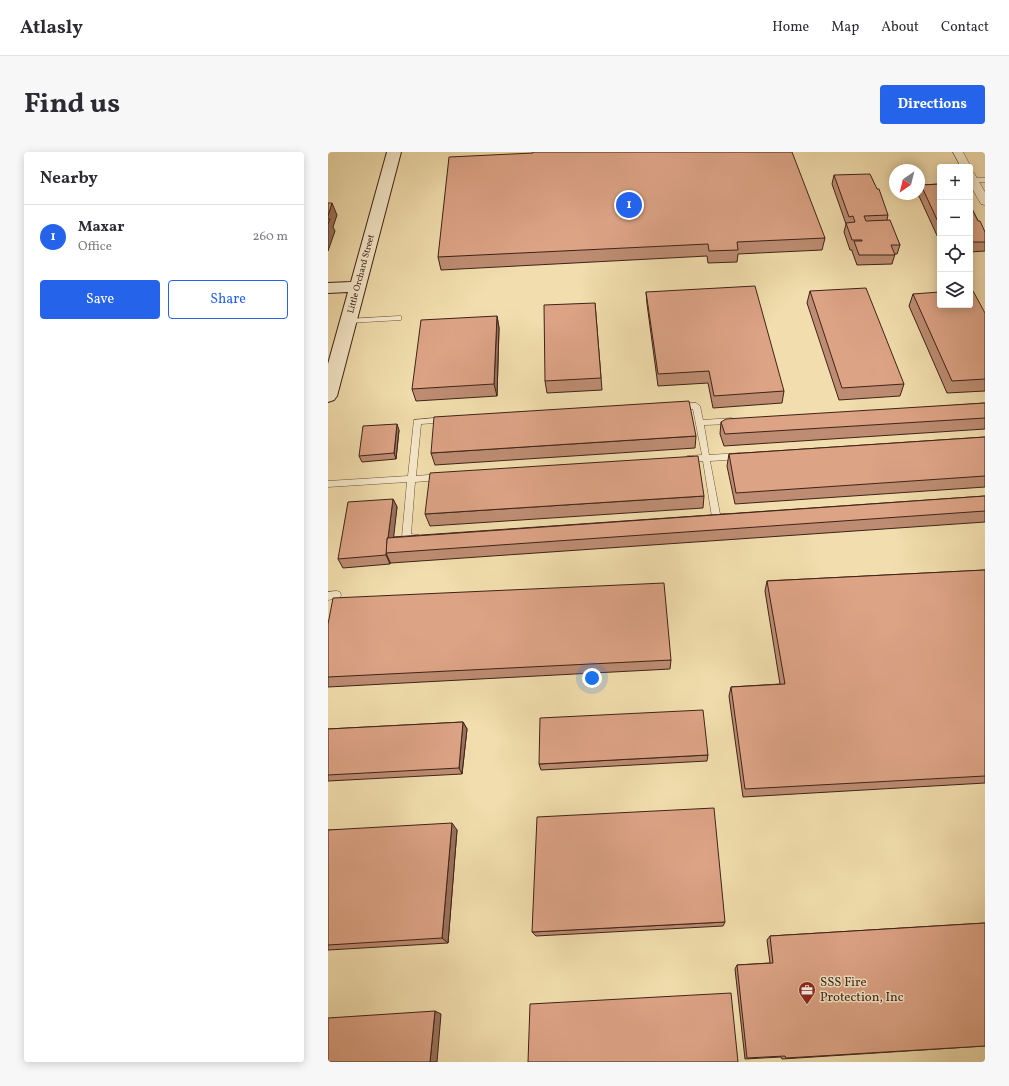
<!DOCTYPE html>
<meta charset="utf-8">
<style>
body{margin:0;font-family:Vollkorn,serif;background:#f7f7f7;color:#2b2b33}
.controls{position:absolute;right:12px;top:12px;display:grid;overflow:hidden;border-radius:4px;box-shadow:0 2px 10px #0003}
.controls button{width:36px;height:36px;display:grid;place-items:center;padding:0;border:0;border-bottom:1px solid #e1e1e2;background:#fff;color:#2b2b33;font:20px sans-serif}
.compass{position:absolute;left:561px;top:12px;width:36px;height:36px;border-radius:50%;background:#fff;box-shadow:0 2px 10px #0003;rotate:215deg}
.you{position:absolute;left:264px;top:526px;width:14px;height:14px;margin:-10px;border:3px solid #fff;border-radius:50%;background:#1a73e8;box-shadow:0 0 0 6px #1a73e833}
.badge{display:grid;place-items:center;width:26px;height:26px;border-radius:50%;background:#2563eb;color:#fff;font-size:13px;font-weight:700}
.pin{position:absolute;translate:-50% -50%;border:2px solid #fff;box-shadow:0 1px 4px #0006}
.list{margin:0;padding:0;list-style:none}
h2{display:flex;justify-content:space-between;align-items:center;height:52px;margin:0;padding:0 16px;font-size:17px}
h2 small{font-size:13px;font-weight:400;color:#7c7c81}
.list li{display:grid;grid-template-columns:26px 1fr auto;gap:12px;align-items:center;box-sizing:border-box;height:64px;padding:0 16px;border-top:1px solid #e1e1e2}
.list b{display:block;font-size:15px;white-space:nowrap}
.list p{margin:0;font-size:13px;white-space:nowrap;color:#7c7c81}
.list em{font-size:13px;font-style:normal;color:#7c7c81}
.actions{display:flex;gap:8px;padding:12px 16px}
.actions a{flex:1;padding:9px 0;border:1px solid #2563eb;border-radius:4px;text-align:center;font-size:14px;color:#2563eb}
.actions .main{background:#2563eb;color:#fff}
.icon{flex:none;width:22px;height:22px;fill:none;stroke:currentColor;stroke-width:2;stroke-linecap:round;stroke-linejoin:round}
.map{position:relative;flex:none;width:657px;height:910px;overflow:hidden;border-radius:4px}
header{display:flex;align-items:center;gap:24px;box-sizing:border-box;height:56px;padding:0 20px;background:#fff;border-bottom:1px solid #e1e1e2}
header strong{font-size:19px}
nav{display:flex;gap:22px;margin-inline-start:auto;font-size:14px}
.intro{display:flex;align-items:center;justify-content:space-between;box-sizing:border-box;height:96px;padding:0 24px}
h1{margin:0;font-size:28px}
.button{padding:10px 18px;border-radius:4px;background:#2563eb;color:#fff;font-size:14px;font-weight:700}
main{display:flex;gap:24px;padding:0 24px}
aside{flex:1;background:#fff;border-radius:4px;box-shadow:0 2px 10px #0003}
.map>svg:first-child{display:block}
.lines{fill:none;stroke-linecap:round;stroke-linejoin:round}
.lane-casing{stroke:#6c523d;stroke-width:1}
.street-casing{stroke:#6c523d;stroke-width:1}
.secondary-casing{stroke:#3f2318;stroke-width:2}
.lane{fill:#f6e9ca;fill-rule:evenodd}
.street{fill:#f6e9ca;fill-rule:evenodd}
.secondary{fill:#f6e9ca;fill-rule:evenodd}
.wall{fill:#bd8c72;stroke:#3f2318}
.shaded-wall{fill:#9a725d;stroke:#3f2318}
.building{fill:#dca385;stroke:#3f2318}
.labels{text-anchor:middle;dominant-baseline:central;stroke-width:3;stroke-linejoin:round;paint-order:stroke}
.far-street-label{font-size:9px;fill:#3f2318;stroke:#f6e9ca}
.near-poi-label{font-size:13px;fill:#3f2318;stroke:#f6e9ca;text-anchor:start}
</style>
<header>
<strong>Atlasly</strong>
<nav><a>Home</a><a>Map</a><a>About</a><a>Contact</a></nav>
</header>
<div class="intro"><h1>Find us</h1><a class="button">Directions</a></div>
<main>
<aside>
<h2>Nearby<small></small></h2>
<ul class="list">
<li><span class="badge">1</span><div><b>Maxar</b><p>Office</p></div><em>260 m</em></li>
</ul>
<div class="actions"><a class="main">Save</a><a>Share</a></div>
</aside>
<div class="map">
<svg width="657" height="910" viewBox="0 0 657 910">
<rect width="100%" height="100%" fill="#f1ddad"/>
<filter id="stains"><feTurbulence type="fractalNoise" baseFrequency=".005" numOctaves="4"/><feColorMatrix values="0 0 0 0 .2 0 0 0 0 .09 0 0 0 0 .02 0 0 0 .5 -.17"/></filter>
<radialGradient id="worn" r=".72"><stop offset=".6" stop-color="#630" stop-opacity="0"/><stop offset="1" stop-color="#630" stop-opacity=".3"/></radialGradient>
<g class="lines">
<defs>
<g id="lane">
<rect x="642" y="26" width="15" height="4"/>
<polygon points="71,164 73,164 73,168 20,171 17,169 20,167"/>
<path d="M368 251 372 254 375 268 404 266 408 269 404 272 376 273 381 303 412 301 416 304 412 307 382 309 392 362H398L402 365C399 370 387 370 384 365L375 309 359 310 355 307 359 304 374 303 365 257 350 258 346 255 350 252Z"/>
<polygon points="118,265 122,268 121,270 93,272 88,324 112,322 116,325 112,328 87,330 83,382 91,383 92,385 91,387 78,388 74,385 79,330 0,335 0,329 80,324 86,268"/>
<polygon points="9,439 12,440 13,443 12,446 0,448 0,440"/>
</g>
<g id="street">
<polygon points="625,0 635,0 643,15 642,17 642,15 633,15"/>
<polygon points="642,20 646,21 657,40 657,53 653,52 642,33"/>
</g>
<polygon id="secondary" points="59,0 73,0 9,244 6,248 0,250 0,212 20,140 0,141 0,131 23,130"/>
</defs>
<use href="#lane" class="lane-casing"/>
<use href="#street" class="street-casing"/>
<use href="#secondary" class="secondary-casing"/>
<use href="#lane" class="lane"/>
<use href="#street" class="street"/>
<use href="#secondary" class="secondary"/>
</g>
<g class="wall">
<polygon points="224,0 497,86 494,98 410,102 409,110 380,111 379,104 113,118 110,105 205,1"/>
<polygon points="506,23 560,63 559,68 572,93 569,102 567,102 564,112 529,113 524,99 524,98 522,98 516,80 518,72 504,32"/>
<polygon points="612,32 612,90 590,42 591,42 591,38 593,33"/>
<polygon points="642,53 650,69 657,80 657,99 642,100"/>
<polygon points="482,139 576,232 572,244 511,248 479,151"/>
<polygon points="318,140 456,239 454,251 385,256 380,231 330,234 319,152"/>
<polygon points="585,142 657,161 657,239 619,241 581,154"/>
<polygon points="267,151 274,238 219,241 217,229"/>
<polygon points="169,164 171,176 169,244 88,249 84,237"/>
<polygon points="657,251 657,277 396,294 392,282 393,270"/>
<polygon points="71,278 68,307 34,310 31,304"/>
<polygon points="368,284 367,296 107,313 103,301"/>
<polygon points="657,285 657,335 407,352 399,314 401,302"/>
<polygon points="376,344 375,356 102,374 97,362"/>
<polygon points="657,344 657,370 63,411 62,410 62,412 15,416 10,407 65,347 69,355 65,385"/>
<polygon points="657,418 657,631 415,645 401,544 403,535 452,532 437,439 439,429"/>
<polygon points="0,472 343,508 342,517 0,535"/>
<polygon points="135,570 139,577 134,622 0,629 0,577"/>
<polygon points="380,603 379,609 213,618 211,612"/>
<polygon points="0,678 129,678 120,791 0,798"/>
<polygon points="397,770 395,774 208,784 204,780"/>
<polygon points="657,771 657,894 454,907 453,905 417,907 407,817 409,813 442,811 439,788 442,784"/>
</g>
<g class="shaded-wall">
<polygon points="4,51 9,63 5,75 7,79 0,99 0,64"/>
<polygon points="169,164 171,176 169,244 166,232"/>
<polygon points="69,272 71,278 68,307 66,301"/>
<polygon points="65,347 69,355 64,400 58,401"/>
<polygon points="58,401 62,410 62,412 58,403"/>
<polygon points="135,570 139,577 134,622 131,616"/>
<polygon points="124,671 129,678 120,791 114,786"/>
<polygon points="107,859 113,862 109,910 102,910"/>
</g>
<g class="building">
<polygon points="205,0 464,0 497,86 409,90 410,98 381,99 380,92 110,105 121,5 205,1"/>
<polygon points="542,22 549,37 551,37 560,63 536,64 538,69 562,68 572,93 563,93 567,103 531,103 526,89 534,89 534,88 524,88 518,71 527,70 525,64 521,65 506,23"/>
<polygon points="612,32 612,74 593,33"/>
<polygon points="0,51 4,51 0,64"/>
<polygon points="642,53 650,69 652,69 657,80 657,90 642,90"/>
<polygon points="0,67 2,67 0,72"/>
<polygon points="427,134 456,239 386,244 381,219 330,222 318,140"/>
<polygon points="538,136 576,232 514,236 482,139"/>
<polygon points="642,139 645,139 657,161 657,227 624,229 585,142 612,140 612,153 642,153"/>
<polygon points="267,151 273,226 217,229 216,153"/>
<polygon points="169,164 166,232 84,237 93,168"/>
<polygon points="361,249 368,284 103,301 106,265"/>
<polygon points="657,251 657,266 397,282 393,270 398,267"/>
<polygon points="69,272 66,301 31,304 35,274"/>
<polygon points="657,285 657,324 408,341 401,302"/>
<polygon points="370,304 376,344 97,362 102,321"/>
<polygon points="657,344 657,359 58,401 59,386"/>
<polygon points="65,347 60,386 59,386 58,403 10,407 20,350"/>
<polygon points="657,418 657,624 417,637 403,535 457,532 439,429"/>
<polygon points="336,431 343,508 0,525 0,472 5,446"/>
<polygon points="375,558 380,603 211,612 212,566"/>
<polygon points="135,570 131,616 0,623 0,577"/>
<polygon points="386,656 397,770 204,780 209,665"/>
<polygon points="124,671 114,786 0,793 0,678"/>
<polygon points="657,771 657,894 458,906 457,904 419,906 409,813 445,811 442,784"/>
<polygon points="403,841 410,910 200,910 202,852"/>
<polygon points="107,859 102,910 0,910 0,866"/>
</g>
<defs>
<symbol id="office-pin" viewBox="-11 -11 22 30"><path d="M0 17L-7.5 6A9.5 9.5 0 1 1 7.5 6Z" fill="#8f2418" stroke="#f6e9ca"/><path d="M-6-3h4V-5.5h4V-3h4V5H-6ZM-1-4.5V-3h2v-1.5ZM-6 0V1H6V0Z" fill="#fff"/></symbol>
</defs>
<g fill-rule="evenodd">
<use href="#office-pin" x="469" y="828" width="20" height="27"/>
</g>
<g class="labels">
<g class="far-street-label">
<text transform="translate(33 122) rotate(-75)">Little Orchard Street</text>
</g>
<g class="near-poi-label">
<text x="492" y="831">SSS Fire<tspan x="492" dy="15">Protection, Inc</tspan></text>
</g>
</g>
<rect width="100%" height="100%" filter="url(#stains)"/>
<rect width="100%" height="100%" fill="url(#worn)"/>
</svg>
<div class="controls">
<button>+</button>
<button>−</button>
<button><svg class="icon" aria-label="locate" viewBox="0 0 24 24"><circle cx="12" cy="12" r="6"/><path d="M12 2v4M12 18v4M2 12h4M18 12h4"/></svg></button>
<button><svg class="icon" aria-label="layers" viewBox="0 0 24 24"><path d="M12 4l9 5-9 5-9-5zM3 14l9 5 9-5"/></svg></button>
</div>
<svg class="compass" viewBox="-18 -18 36 36"><path d="M0-13l5 13h-10z" fill="#e53935"/><path d="M0 13l5-13h-10z" fill="#7c7c81"/></svg>
<div class="you"></div>
<div class="pin badge" style="left:301px;top:53px">1</div>
</div>
</main>
